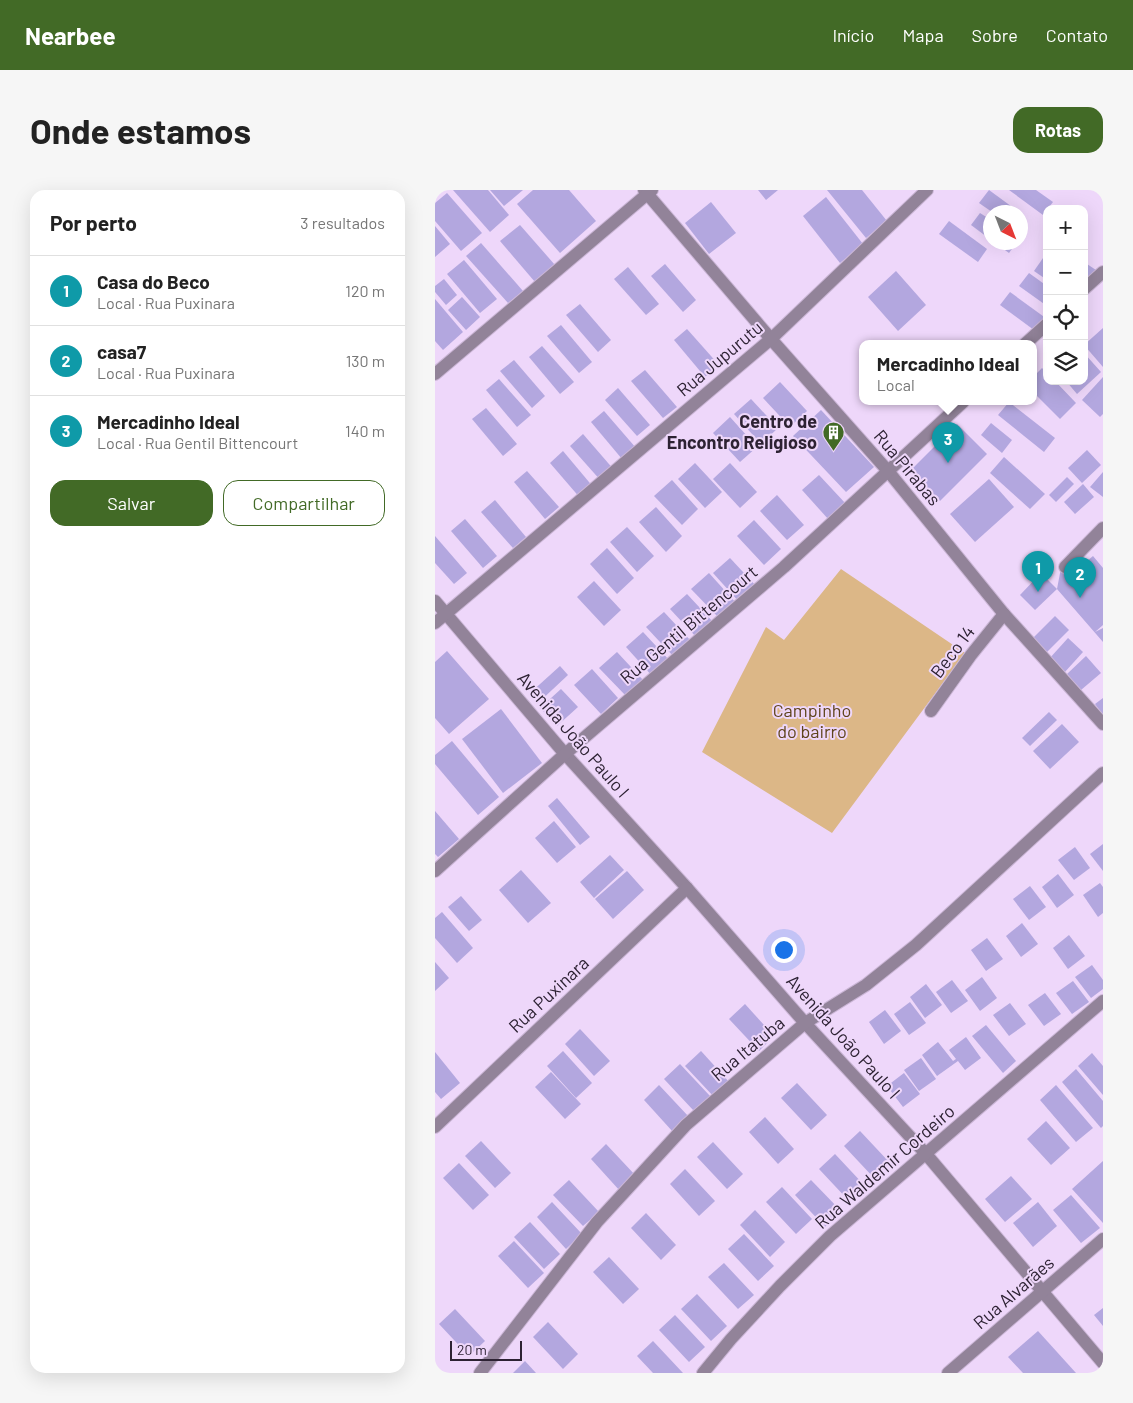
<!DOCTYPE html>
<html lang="pt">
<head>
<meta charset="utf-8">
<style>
  :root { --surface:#fff; --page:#f6f6f6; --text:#222; --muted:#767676; --line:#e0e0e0; --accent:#426a26 }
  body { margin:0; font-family:Barlow,sans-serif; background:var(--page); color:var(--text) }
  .controls { position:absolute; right:15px; top:15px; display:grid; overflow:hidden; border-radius:10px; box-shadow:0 5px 20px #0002 }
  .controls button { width:45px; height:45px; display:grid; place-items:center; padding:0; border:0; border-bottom:1px solid var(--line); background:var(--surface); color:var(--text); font:25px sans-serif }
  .compass { position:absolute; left:548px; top:15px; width:45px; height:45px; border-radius:50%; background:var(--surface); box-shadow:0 5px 20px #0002; rotate:138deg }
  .scale { position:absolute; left:15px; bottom:12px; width:72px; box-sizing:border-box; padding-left:5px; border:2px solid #2d2233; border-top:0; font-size:14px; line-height:18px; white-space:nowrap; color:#2d2233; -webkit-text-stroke:4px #eed7fa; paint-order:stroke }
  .you { position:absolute; left:348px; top:759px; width:18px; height:18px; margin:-12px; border:4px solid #fff; border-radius:50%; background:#1a73e8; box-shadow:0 0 0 8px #1a73e833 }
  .badge { display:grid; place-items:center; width:32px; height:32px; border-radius:50%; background:var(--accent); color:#fff; font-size:16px; font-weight:700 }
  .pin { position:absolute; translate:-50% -41px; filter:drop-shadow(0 1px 2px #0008) }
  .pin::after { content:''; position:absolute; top:26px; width:18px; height:15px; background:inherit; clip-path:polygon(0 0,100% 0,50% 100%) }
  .popup { position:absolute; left:424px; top:150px; width:178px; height:65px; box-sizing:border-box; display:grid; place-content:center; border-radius:10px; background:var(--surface); filter:drop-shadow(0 1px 4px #0005); font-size:16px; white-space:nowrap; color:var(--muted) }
  .popup b { font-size:19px; color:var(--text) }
  .popup::after { content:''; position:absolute; left:50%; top:100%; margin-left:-10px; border:10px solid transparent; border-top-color:var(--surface) }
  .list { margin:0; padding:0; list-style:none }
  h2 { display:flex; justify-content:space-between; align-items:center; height:65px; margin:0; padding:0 20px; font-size:21px }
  h2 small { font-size:16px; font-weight:400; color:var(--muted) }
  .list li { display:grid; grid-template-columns:32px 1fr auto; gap:15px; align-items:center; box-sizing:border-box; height:70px; padding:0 20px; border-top:1px solid var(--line) }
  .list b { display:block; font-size:19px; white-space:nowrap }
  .list p { margin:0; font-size:16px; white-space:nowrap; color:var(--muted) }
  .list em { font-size:16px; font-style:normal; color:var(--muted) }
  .actions { display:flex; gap:10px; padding:15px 20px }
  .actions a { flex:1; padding:11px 0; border:1px solid var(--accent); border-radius:15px; text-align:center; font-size:18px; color:var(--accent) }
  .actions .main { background:var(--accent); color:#fff }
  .icon { flex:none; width:28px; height:28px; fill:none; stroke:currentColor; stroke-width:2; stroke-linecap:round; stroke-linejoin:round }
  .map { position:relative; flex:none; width:668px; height:1183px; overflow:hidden; border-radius:15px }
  header { display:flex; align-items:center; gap:30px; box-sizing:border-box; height:70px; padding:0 25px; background:var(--accent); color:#fff }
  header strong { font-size:24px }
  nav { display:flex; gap:28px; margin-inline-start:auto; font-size:18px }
  .intro { display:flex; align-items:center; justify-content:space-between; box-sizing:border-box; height:120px; padding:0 30px }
  h1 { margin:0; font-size:35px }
  .button { padding:12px 22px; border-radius:15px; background:var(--accent); color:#fff; font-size:18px; font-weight:700 }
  main { display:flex; gap:30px; padding:0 30px }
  aside { flex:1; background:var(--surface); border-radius:15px; box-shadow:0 5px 20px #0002 }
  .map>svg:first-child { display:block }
  .green { fill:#dcb787 }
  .building { fill:#b3a7df }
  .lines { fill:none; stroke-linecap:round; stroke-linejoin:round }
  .minor-casing { stroke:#cbb6d6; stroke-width:14 }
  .minor { stroke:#928399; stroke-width:12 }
  .labels { text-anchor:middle; stroke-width:4; stroke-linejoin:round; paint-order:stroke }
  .street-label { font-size:18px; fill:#2d2233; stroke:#eed7fa }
  .poi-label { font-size:18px; font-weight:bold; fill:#2d2233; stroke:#eed7fa; text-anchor:end }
  .park-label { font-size:18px; fill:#5f441c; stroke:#eed7fa }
</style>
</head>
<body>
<header>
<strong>Nearbee</strong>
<nav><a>Início</a><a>Mapa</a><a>Sobre</a><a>Contato</a></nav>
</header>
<div class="intro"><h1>Onde estamos</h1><a class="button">Rotas</a></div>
<main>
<aside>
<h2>Por perto<small>3 resultados</small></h2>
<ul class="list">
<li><span class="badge" style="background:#0f9aa8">1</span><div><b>Casa do Beco</b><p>Local · Rua Puxinara</p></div><em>120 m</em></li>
<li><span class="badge" style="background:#0f9aa8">2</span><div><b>casa7</b><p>Local · Rua Puxinara</p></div><em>130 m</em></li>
<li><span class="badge" style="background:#0f9aa8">3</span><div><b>Mercadinho Ideal</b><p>Local · Rua Gentil Bittencourt</p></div><em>140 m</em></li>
</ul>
<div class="actions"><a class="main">Salvar</a><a>Compartilhar</a></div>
</aside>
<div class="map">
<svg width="668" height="1183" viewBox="0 0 668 1183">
  <rect width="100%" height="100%" fill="#eed7fa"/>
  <!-- green -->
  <path class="green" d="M406,379L530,463L397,643L267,562L331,437L349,450Z"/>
  <!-- building -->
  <g class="building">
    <path d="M18,0H53L74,25L55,42Z"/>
    <path d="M55,0H88L69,16Z"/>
    <path d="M98,0H134L161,31L125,63L82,14Z"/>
    <path d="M323,0H343L331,10Z"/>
    <path d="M392,0H427L452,31L431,48Z"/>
    <path d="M554,0L584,22H557L544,13Z"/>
    <path d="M574,0H601L618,12L608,25Z"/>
    <path d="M12,3L47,43L26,61L0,31V13Z"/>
    <path d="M391,7L428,54L405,73L368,26Z"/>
    <path d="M276,12L301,43L274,64L250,33Z"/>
    <path d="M545,23L556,30V50L536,35Z"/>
    <path d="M514,31L552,59L543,72L504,44Z"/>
    <path d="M85,35L120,75L100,92L65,51Z"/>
    <path d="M0,36L15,54L0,67Z"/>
    <path d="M559,52H582L574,63Z"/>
    <path d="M46,53L88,101L73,113L31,66Z"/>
    <path d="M608,68L612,70V90L599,81Z"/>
    <path d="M29,70L62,109L45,123L12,84Z"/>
    <path d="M649,72L661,80L649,91Z"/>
    <path d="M230,74L261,110L248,122L216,86Z"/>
    <path d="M193,77L224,114L211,125L179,89Z"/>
    <path d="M461,81L491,115L463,141L433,107Z"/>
    <path d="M594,83L612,96V116L584,96Z"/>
    <path d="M9,89L22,105L11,115L0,102V96Z"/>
    <path d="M575,102L612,129L603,143L565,115Z"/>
    <path d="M27,107L45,127L31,140L13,120Z"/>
    <path d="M0,109L28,142L8,160L0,151Z"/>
    <path d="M145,114L176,150L163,162L131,125Z"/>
    <path d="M126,135L157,172L144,183L112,146Z"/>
    <path d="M668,138V177L649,155Z"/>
    <path d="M252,139L284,175L270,187L239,150Z"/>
    <path d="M107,156L139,192L125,204L94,167Z"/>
    <path d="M649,163L666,182L642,204L631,191H649Z"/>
    <path d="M79,170L110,206L97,218L65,181Z"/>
    <path d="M607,178L612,183V191H620L641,213L625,229L598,202V187Z"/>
    <path d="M210,180L242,217L228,228L196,191Z"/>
    <path d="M668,187V224L665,227L647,210Z"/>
    <path d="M64,189L96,225L82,237L51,200Z"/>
    <path d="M345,192L372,221L355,237L328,208Z"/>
    <path d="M183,198L215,235L202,246L170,210Z"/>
    <path d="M316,209L343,238L326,254L299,224Z"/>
    <path d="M574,212L620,248L609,262L563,225Z"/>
    <path d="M51,218L82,254L68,266L37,229Z"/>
    <path d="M386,220L439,277L411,302L358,246Z"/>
    <path d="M169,221L201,258L187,269L156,232Z"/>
    <path d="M295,227L322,257L305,272L278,243Z"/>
    <path d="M556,233L577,250L567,263L546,245Z"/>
    <path d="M522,234L552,264L505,311L475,281Z"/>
    <path d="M148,244L180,281L167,292L135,256Z"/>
    <path d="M652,260L666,275L647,293L633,278Z"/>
    <path d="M128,261L159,298L146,309L115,273Z"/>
    <path d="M569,267L610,304L595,319L555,283Z"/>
    <path d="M260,273L287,302L270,318L243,289Z"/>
    <path d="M295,273L322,302L305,318L278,289Z"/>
    <path d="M92,281L124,317L110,329L79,292Z"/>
    <path d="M668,282V307L655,297Z"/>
    <path d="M384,285L411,314L394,330L367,300Z"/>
    <path d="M632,287L639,294L621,312L614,305Z"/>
    <path d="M554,289L579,317L540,352L515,324Z"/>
    <path d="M237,290L263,319L247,335L219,306Z"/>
    <path d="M648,294L659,307L640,324L629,312Z"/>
    <path d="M342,305L369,335L352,350L325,321Z"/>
    <path d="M60,310L91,347L78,358L46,322Z"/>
    <path d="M221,317L247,346L231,362L204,332Z"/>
    <path d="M30,329L62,366L48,378L16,341Z"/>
    <path d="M319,330L346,359L329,375L302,346Z"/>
    <path d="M192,337L219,366L202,382L175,352Z"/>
    <path d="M0,346L32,383L19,394L0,373Z"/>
    <path d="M172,358L199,388L182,404L155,374Z"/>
    <path d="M658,366L668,378V435L660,442L668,438V452L622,399L626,378L637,384Z"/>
    <path d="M295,368L322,397L305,413L278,383Z"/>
    <path d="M274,383L301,413L284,428L256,399Z"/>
    <path d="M606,383L622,399L600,420L585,405Z"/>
    <path d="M159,391L186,420L169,436L142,407Z"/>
    <path d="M252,404L279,433L262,448L235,419Z"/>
    <path d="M229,422L256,451L239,467L211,437Z"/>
    <path d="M620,426L634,440L612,462L598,448Z"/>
    <path d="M208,442L235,471L218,487L191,457Z"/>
    <path d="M633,448L648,462L629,483L614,469Z"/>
    <path d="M12,461L54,509L14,544L0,528V472Z"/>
    <path d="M182,462L209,491L192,507L164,478Z"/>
    <path d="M651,466L666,483L646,500L632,484Z"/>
    <path d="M125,476L133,485L102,514L94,504Z"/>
    <path d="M157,479L183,508L166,524L139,495Z"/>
    <path d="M126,499L143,517L122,536L105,518Z"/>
    <path d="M668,508V525L660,514Z"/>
    <path d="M66,519L107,573L68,603L27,549Z"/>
    <path d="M614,522L622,530L595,556L587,548Z"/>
    <path d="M627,534L644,552L615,579L598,561Z"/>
    <path d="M17,551L64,607L43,625L0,574V565Z"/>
    <path d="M122,608L155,647L145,655L113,616Z"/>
    <path d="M0,621L24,649L3,667L0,664Z"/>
    <path d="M119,631L141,657L122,673L100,648Z"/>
    <path d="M668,654V681L655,664Z"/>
    <path d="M640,657L655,678L639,690L623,670Z"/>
    <path d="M175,665L189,680L159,708L145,692Z"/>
    <path d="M86,680L116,713L93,733L64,700Z"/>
    <path d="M192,681L209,700L178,729L160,709Z"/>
    <path d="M623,684L639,705L622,718L607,697Z"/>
    <path d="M665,693L668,697V723L663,727L648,705Z"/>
    <path d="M595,696L611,717L594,730L578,709Z"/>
    <path d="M26,706L47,730L34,741L13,717Z"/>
    <path d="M7,722L38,758L22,773L0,748V728Z"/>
    <path d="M587,733L603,754L586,767L571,746Z"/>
    <path d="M634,745L650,766L633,779L618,758Z"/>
    <path d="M552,748L568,769L551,781L536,760Z"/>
    <path d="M0,772L14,788L0,801Z"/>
    <path d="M657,775L668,790V799L656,808L640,787Z"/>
    <path d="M547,787L562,808L545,821L530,800Z"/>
    <path d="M517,790L533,811L516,823L501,802Z"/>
    <path d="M638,791L654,812L637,824L621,803Z"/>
    <path d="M491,794L507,815L490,828L475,807Z"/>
    <path d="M610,803L626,824L609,836L593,815Z"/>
    <path d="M475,812L491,833L474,845L459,824Z"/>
    <path d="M575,813L591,834L574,846L558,825Z"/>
    <path d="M310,814L339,846L324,861L294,829Z"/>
    <path d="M450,820L466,841L449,854L434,832Z"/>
    <path d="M551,835L581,871L568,883L537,846Z"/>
    <path d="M145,839L175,871L159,886L130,854Z"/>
    <path d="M531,847L546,868L530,880L523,871L502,886L487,865L503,852L518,871L521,869L514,860Z"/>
    <path d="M128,861L157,893L141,908L112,876Z"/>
    <path d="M266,861L295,893L280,908L250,876Z"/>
    <path d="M0,862L25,893L6,909L0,902Z"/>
    <path d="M657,863L668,876V905L643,876Z"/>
    <path d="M486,868L501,889L484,901L469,880Z"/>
    <path d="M245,874L275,906L259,921L229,889Z"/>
    <path d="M641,879L668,911V936L666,938L627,892Z"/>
    <path d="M116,882L146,914L130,929L100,897Z"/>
    <path d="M469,883L485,904L468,917L452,896Z"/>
    <path d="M362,893L392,925L376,940L346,908Z"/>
    <path d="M224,895L254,927L238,942L209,910Z"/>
    <path d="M621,895L658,938L641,952L605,910Z"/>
    <path d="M330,927L359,959L343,974L314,942Z"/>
    <path d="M611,931L635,958L616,975L592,949Z"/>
    <path d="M425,941L455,973L439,988L409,956Z"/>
    <path d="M46,951L76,983L60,998L30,966Z"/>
    <path d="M278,952L308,984L292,999L262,967Z"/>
    <path d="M171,954L201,986L185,1001L156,969Z"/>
    <path d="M400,964L430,996L414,1011L384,979Z"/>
    <path d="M668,971V1033L637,999Z"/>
    <path d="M24,973L54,1005L38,1020L8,988Z"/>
    <path d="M250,979L280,1011L264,1026L235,994Z"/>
    <path d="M576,986L597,1009L570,1032L550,1009Z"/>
    <path d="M134,990L164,1022L148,1036L118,1005Z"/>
    <path d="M376,990L406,1021L390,1037L360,1005Z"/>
    <path d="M347,997L377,1029L361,1044L331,1012Z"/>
    <path d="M636,1005L665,1038L646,1053L618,1020Z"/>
    <path d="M117,1012L147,1044L131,1059L102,1027Z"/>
    <path d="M603,1012L622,1036L598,1057L578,1033Z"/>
    <path d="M320,1020L350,1052L335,1067L305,1035Z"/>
    <path d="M211,1023L241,1055L226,1070L196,1038Z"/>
    <path d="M95,1032L125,1064L109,1079L79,1047Z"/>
    <path d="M309,1044L339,1076L323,1091L293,1059Z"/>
    <path d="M79,1051L109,1083L93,1098L63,1066Z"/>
    <path d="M174,1067L204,1099L188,1114L158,1082Z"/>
    <path d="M289,1073L319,1105L303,1119L273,1087Z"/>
    <path d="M262,1104L292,1136L276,1151L246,1119Z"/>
    <path d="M668,1118V1136L659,1125Z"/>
    <path d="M20,1119L50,1151L34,1166L4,1134Z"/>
    <path d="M240,1125L270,1157L254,1172L224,1140Z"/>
    <path d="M113,1132L143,1164L128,1179L98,1147Z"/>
    <path d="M603,1141L641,1183H588L573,1167Z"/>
    <path d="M218,1151L248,1183H218L202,1166Z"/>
    <path d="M90,1171L101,1183H78Z"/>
  </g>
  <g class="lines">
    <defs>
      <g id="minor">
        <path d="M209,0L336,149L453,281L569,424L668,534"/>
        <path d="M649,99L668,82"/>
        <path d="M590,154L612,134"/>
        <path d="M0,184L217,0"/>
        <path d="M630,377L668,338"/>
        <path d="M0,411L130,564L252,698L370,833L491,964L668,1173"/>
        <path d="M0,433L336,149L492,0"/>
        <path d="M496,521L536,465L569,424"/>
        <path d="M0,681L130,564L349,377L528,212"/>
        <path d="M0,937L252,698"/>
        <path d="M45,1183L162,1032L251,935L370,833L431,795L481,755L668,583"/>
        <path d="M268,1183L296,1149L345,1096L395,1046L668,811"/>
        <path d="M513,1183L668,1049"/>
      </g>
    </defs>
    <!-- minor casing -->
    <use href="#minor" class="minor-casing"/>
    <!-- minor -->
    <use href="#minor" class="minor"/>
  </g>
  <!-- icons -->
  <defs>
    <symbol id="building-pin" viewBox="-11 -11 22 30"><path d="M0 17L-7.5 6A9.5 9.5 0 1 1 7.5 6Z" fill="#426a26" stroke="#eed7fa"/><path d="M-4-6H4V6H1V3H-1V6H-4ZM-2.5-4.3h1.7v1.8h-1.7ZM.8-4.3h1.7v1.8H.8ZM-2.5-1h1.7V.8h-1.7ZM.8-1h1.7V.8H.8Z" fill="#fff"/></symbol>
  </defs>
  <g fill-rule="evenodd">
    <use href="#building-pin" x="386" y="230" width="25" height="34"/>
  </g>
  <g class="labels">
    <!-- street labels -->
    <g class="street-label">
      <text transform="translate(285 169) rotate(-40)" y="6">Rua Jupurutu</text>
      <text transform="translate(472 278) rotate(50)" y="6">Rua Pirabas</text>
      <text transform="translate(254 435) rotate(-40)" y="6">Rua Gentil Bittencourt</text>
      <text transform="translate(518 462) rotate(-53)" y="6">Beco 14</text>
      <text transform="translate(138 545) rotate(49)" y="6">Avenida João Paulo I</text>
      <text transform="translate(114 805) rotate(-43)" y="6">Rua Puxinara</text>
      <text transform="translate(408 847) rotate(48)" y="6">Avenida João Paulo I</text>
      <text transform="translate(313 859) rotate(-40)" y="6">Rua Itatuba</text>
      <text transform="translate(450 977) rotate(-41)" y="6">Rua Waldemir Cordeiro</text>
      <text transform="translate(579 1103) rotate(-41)" y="6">Rua Alvarães</text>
    </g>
    <!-- poi labels -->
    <g class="poi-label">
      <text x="382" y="238">Centro de<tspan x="382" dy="21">Encontro Religioso</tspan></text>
    </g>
    <!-- park labels -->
    <g class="park-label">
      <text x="377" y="527">Campinho<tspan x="377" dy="21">do bairro</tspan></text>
    </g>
  </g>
</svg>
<div class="controls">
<button>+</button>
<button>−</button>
<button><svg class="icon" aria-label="locate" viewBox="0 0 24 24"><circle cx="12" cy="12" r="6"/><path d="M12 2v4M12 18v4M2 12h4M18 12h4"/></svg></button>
<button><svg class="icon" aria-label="layers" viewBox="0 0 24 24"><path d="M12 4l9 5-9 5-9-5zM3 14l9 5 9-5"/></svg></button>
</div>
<svg class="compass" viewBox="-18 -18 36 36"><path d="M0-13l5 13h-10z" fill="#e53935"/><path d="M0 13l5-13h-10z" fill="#767676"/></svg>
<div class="scale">20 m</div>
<div class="you"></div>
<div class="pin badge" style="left:603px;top:402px;background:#0f9aa8">1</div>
<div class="pin badge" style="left:645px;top:408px;background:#0f9aa8">2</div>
<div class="pin badge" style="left:513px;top:273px;background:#0f9aa8">3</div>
<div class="popup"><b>Mercadinho Ideal</b>Local</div>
</div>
</main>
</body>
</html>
